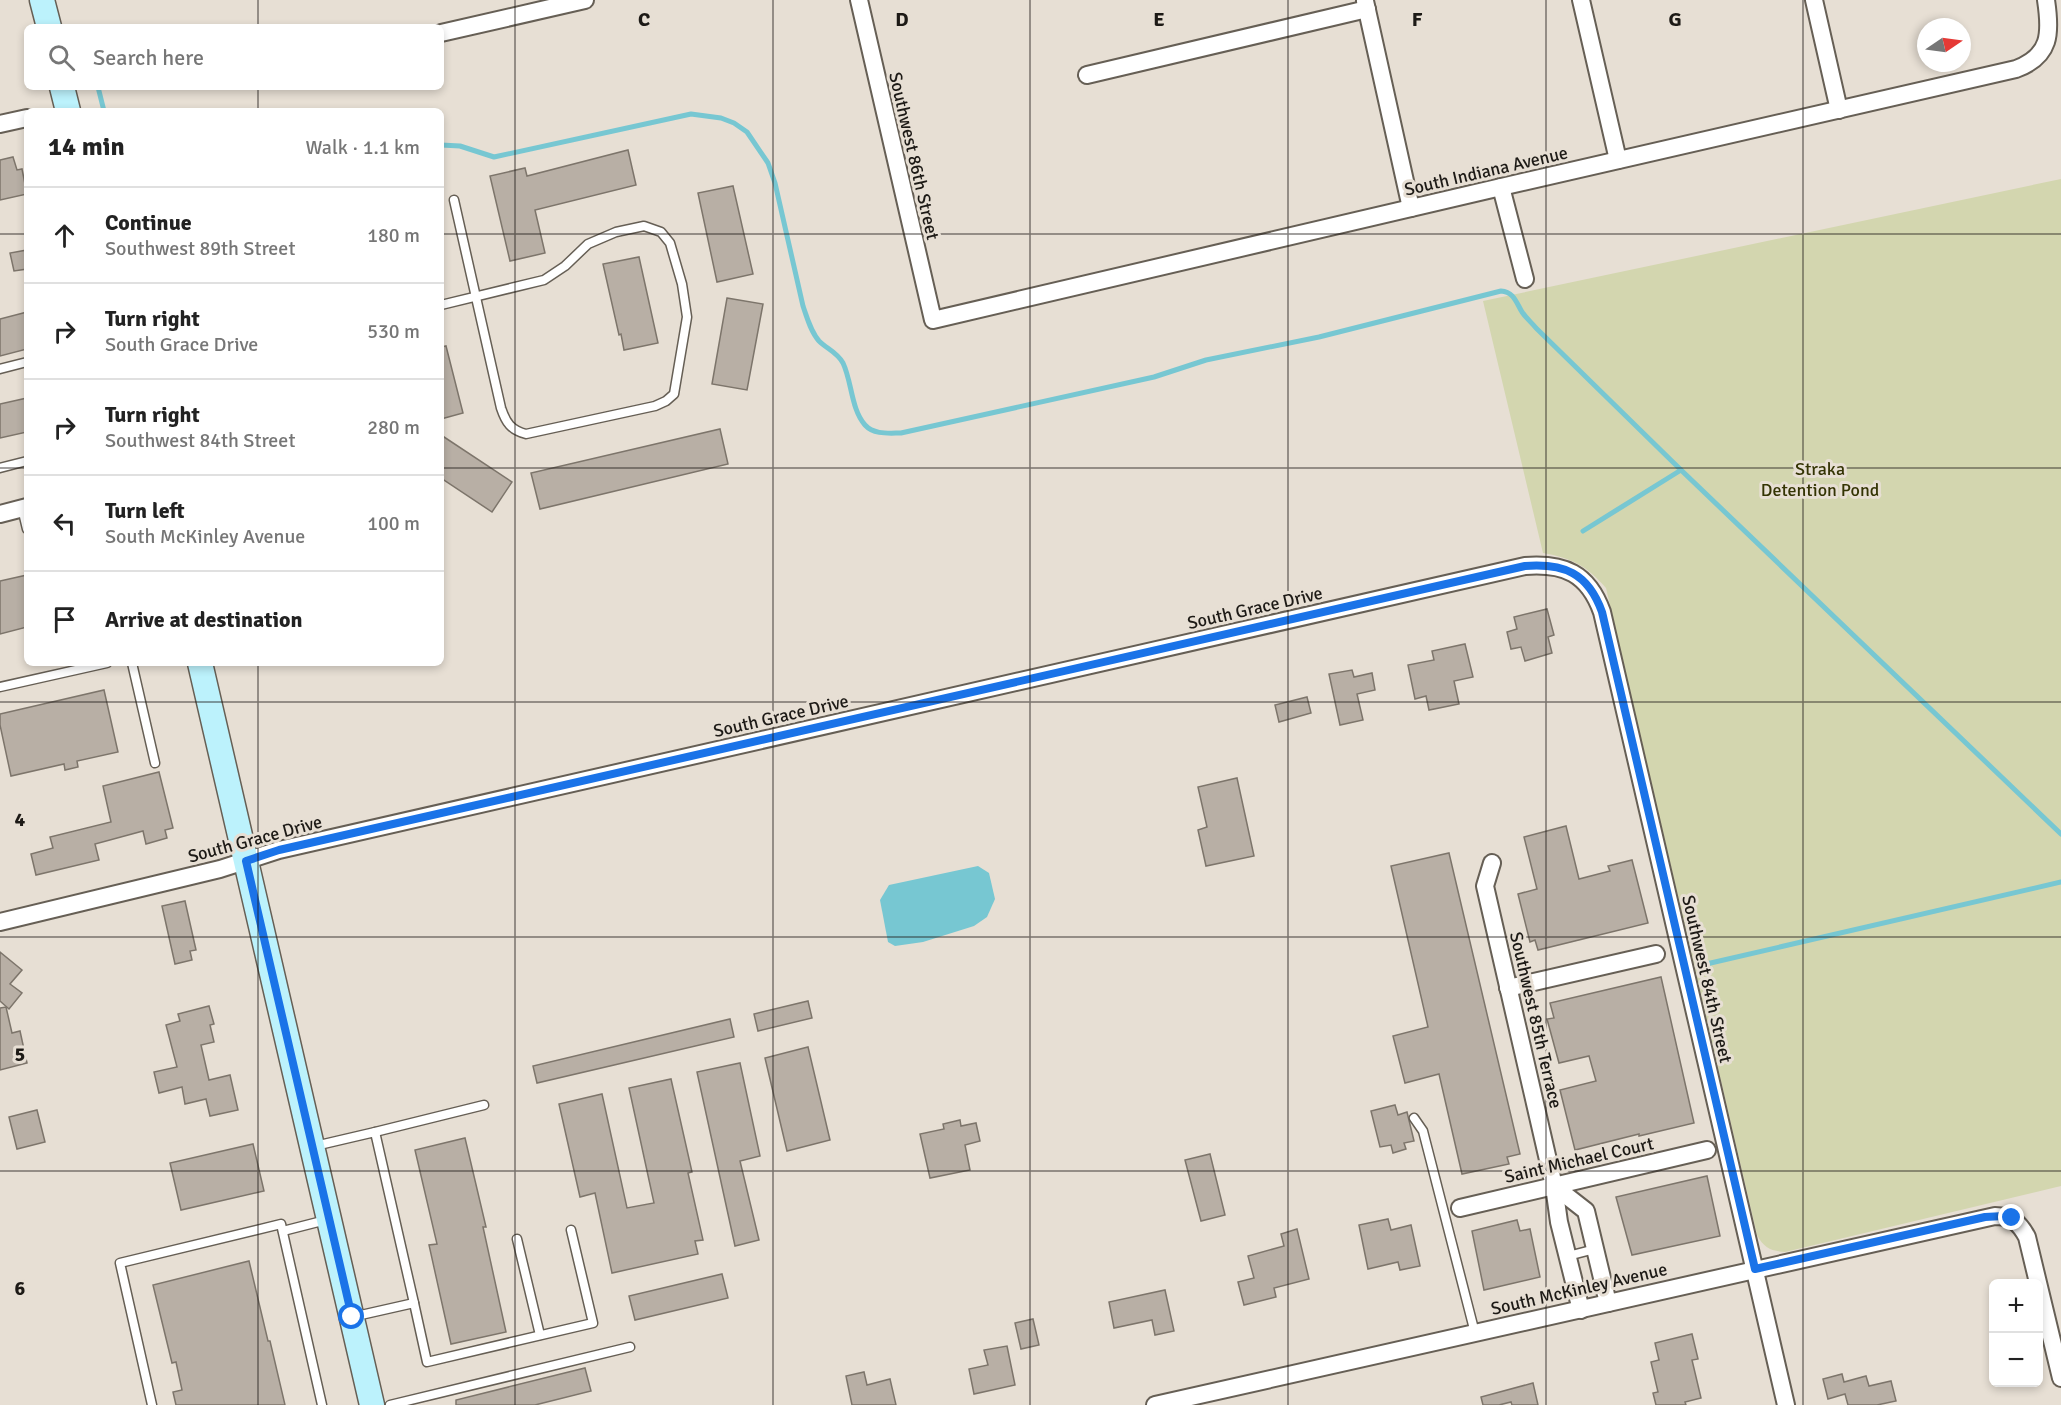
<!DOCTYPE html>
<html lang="en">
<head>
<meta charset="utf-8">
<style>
  :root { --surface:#fff; --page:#f6f6f6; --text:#222; --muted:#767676; --line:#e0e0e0 }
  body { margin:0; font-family:Signika,sans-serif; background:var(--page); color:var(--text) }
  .controls { position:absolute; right:18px; bottom:18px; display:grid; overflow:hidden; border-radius:9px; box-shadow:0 3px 9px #0003 }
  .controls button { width:54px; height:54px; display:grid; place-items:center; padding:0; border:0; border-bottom:2px solid var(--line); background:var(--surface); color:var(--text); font:30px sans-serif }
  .compass { position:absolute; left:1917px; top:18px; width:54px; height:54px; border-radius:50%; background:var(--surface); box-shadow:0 3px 9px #0003; rotate:77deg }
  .stop { position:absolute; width:18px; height:18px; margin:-14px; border:4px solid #1a73e8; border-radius:50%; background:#fff }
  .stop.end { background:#1a73e8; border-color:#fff; box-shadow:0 2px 6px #0008 }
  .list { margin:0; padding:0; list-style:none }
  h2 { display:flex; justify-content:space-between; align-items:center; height:78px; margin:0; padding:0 24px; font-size:26px }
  h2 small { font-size:20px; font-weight:400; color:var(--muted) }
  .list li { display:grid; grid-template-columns:39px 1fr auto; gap:18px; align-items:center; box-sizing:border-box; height:96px; padding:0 24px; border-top:2px solid var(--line) }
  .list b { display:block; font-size:22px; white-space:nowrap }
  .list p { margin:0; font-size:20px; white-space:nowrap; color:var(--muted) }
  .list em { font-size:20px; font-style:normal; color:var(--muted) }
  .icon { flex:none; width:33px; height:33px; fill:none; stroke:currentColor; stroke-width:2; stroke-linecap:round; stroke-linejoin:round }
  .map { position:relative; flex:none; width:2061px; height:1405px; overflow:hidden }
  .search { position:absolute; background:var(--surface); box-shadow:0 3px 9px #0003; left:24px; top:24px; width:420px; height:66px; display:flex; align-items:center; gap:15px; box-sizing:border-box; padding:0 21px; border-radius:9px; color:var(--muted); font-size:22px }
  .panel { position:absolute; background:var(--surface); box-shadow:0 3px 9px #0003; left:24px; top:108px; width:420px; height:558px; border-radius:9px }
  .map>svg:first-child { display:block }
  .green { fill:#d3d6af }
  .water { fill:#77c7d2 }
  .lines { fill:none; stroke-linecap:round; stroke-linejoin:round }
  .stream { stroke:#77c7d2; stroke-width:5 }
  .building { fill:#b8afa5; stroke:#7d756b; stroke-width:1.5 }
  .lane-casing { stroke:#665f55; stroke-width:11 }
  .street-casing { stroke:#665f55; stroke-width:20 }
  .secondary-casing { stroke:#665f55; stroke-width:27 }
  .lane { stroke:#fff; stroke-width:8 }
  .street { stroke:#fff; stroke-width:16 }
  .secondary { stroke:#bcf2fc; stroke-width:24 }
  .route { stroke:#1a73e8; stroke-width:8 }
  .grid { fill:none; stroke:#1d1a16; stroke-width:1.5; stroke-opacity:0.55 }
  .labels { text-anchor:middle; stroke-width:6; stroke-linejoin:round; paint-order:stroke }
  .street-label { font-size:18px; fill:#1d1a16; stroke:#e7dfd4 }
  .park-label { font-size:18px; fill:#343404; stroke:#e7dfd4 }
  .grid-label { font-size:20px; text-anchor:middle; font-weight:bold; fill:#1d1a16; stroke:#e7dfd4; stroke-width:6; stroke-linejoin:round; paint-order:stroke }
</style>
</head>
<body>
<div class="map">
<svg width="2061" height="1405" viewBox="0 0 2061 1405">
  <rect width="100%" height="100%" fill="#e7dfd4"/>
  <!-- green -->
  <path class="green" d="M2061,179V1186L1785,1252C1771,1251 1764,1248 1757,1235L1606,588C1587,566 1572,558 1543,553L1483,301Z"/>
  <!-- water -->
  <path class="water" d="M978,866L989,873L995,899L987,917L974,926L923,942L895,946L888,942L880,900L889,885Z"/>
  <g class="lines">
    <!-- stream -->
    <g class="stream">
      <path d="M98,87L104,111"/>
      <path d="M441,145L460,146L494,157L691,114L721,118L734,123L747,132L768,163L775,183L803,306C807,318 811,332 819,341C827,349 837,352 843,363C852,382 851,409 865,425C874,435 889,433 901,433L1154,377L1206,360L1319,337L1501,291C1514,292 1516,302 1522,312C1526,318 1532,323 1536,328L1681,470L2061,834"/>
      <path d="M1583,531L1681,470"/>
      <path d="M1702,965L2061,882"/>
    </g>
  </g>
  <!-- building -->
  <g class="building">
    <path d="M628,150L636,185L535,210L545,253L510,261L490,176L525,168L527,176Z"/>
    <path d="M13,157L17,170L22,169L27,194L0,200V160Z"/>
    <path d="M733,186L753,274L717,282L698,193Z"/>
    <path d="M27,250V269L14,271L10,253Z"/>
    <path d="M639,257L658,343L624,350L621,334L619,335L603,264Z"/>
    <path d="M727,298L763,304L747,390L712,384Z"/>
    <path d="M27,312V349L0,356V319Z"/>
    <path d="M446,346L463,413L441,419V347Z"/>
    <path d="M27,398V432L0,438V404Z"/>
    <path d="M720,429L728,464L540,509L531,473Z"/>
    <path d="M441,435L512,482L492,512L441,478Z"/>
    <path d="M27,575V627L0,634V581Z"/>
    <path d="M1547,609L1554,635L1548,637L1552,653L1525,661L1521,647L1511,649L1507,632L1517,629L1514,617Z"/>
    <path d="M1465,644L1473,677L1454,681L1459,704L1429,710L1426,696L1415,699L1408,665L1434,660L1432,651Z"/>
    <path d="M1352,670L1354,677L1372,673L1375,690L1357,694L1363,720L1340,725L1329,674Z"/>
    <path d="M104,690L118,752L77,761L78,767L65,770L64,764L11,776L0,725V714Z"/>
    <path d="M1307,697L1311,713L1279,722L1275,705Z"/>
    <path d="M159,772L173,828L165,830L167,838L146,844L143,831L95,844L99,860L36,875L31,854L53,848L50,837L111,822L103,786Z"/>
    <path d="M1237,778L1254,856L1206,866L1198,830L1207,827L1198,787Z"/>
    <path d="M1566,826L1579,879L1610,871L1608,866L1632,860L1648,923L1538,950L1535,940L1530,942L1518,894L1537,889L1524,837Z"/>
    <path d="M1449,853L1520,1154L1507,1157L1509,1164L1462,1174L1439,1074L1405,1083L1393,1036L1428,1027L1391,866Z"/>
    <path d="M185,901L196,950L190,951L192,960L175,964L162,906Z"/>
    <path d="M0,952L22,970L10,984L22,993L9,1009L0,1001Z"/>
    <path d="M1661,977L1694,1123L1639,1136V1134L1575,1150L1560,1090L1596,1081L1589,1056L1559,1063L1547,1019L1554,1018L1550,1003Z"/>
    <path d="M808,1001L812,1018L758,1031L754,1014Z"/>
    <path d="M209,1006L214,1024L210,1025L214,1042L201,1045L209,1080L230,1075L238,1110L210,1116L206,1099L185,1104L182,1087L159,1093L154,1072L177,1067L166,1025L180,1021L178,1014Z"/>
    <path d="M6,1007L12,1033L20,1031L27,1063L0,1070V1008Z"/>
    <path d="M730,1019L734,1037L537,1083L533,1066Z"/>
    <path d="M808,1047L830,1140L787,1151L765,1058Z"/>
    <path d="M740,1063L760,1156L740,1161L759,1240L735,1246L697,1072Z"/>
    <path d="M671,1079L692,1172L688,1173L703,1240L695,1241L698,1254L612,1273L595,1193L580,1197L559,1104L602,1094L627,1208L654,1203L629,1088Z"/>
    <path d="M1395,1105L1398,1115L1407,1112L1414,1141L1404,1143L1406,1149L1393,1153L1391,1145L1380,1147L1371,1111Z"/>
    <path d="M37,1110L45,1142L17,1149L9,1117Z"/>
    <path d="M960,1120L961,1126L976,1123L980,1141L965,1145L970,1170L930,1178L920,1134L944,1129L943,1124Z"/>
    <path d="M465,1138L486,1227H483L506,1332L451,1344L429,1245L437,1244L415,1150Z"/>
    <path d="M253,1144L264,1191L181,1210L170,1163Z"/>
    <path d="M1210,1154L1225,1215L1201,1221L1185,1160Z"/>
    <path d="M1707,1176L1720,1236L1632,1255L1616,1197Z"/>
    <path d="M1388,1219L1391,1230L1411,1225L1420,1266L1400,1270L1398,1262L1368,1269L1359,1225Z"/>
    <path d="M1517,1220L1520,1231L1530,1229L1540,1277L1484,1290L1472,1231Z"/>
    <path d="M1297,1229L1309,1279L1274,1288L1276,1297L1244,1305L1238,1282L1254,1278L1248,1256L1284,1246L1281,1234Z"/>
    <path d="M249,1261L268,1341H270L285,1405H176L173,1392L182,1390L176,1362L172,1363L153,1285Z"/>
    <path d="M722,1274L728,1298L635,1320L629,1296Z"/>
    <path d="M1165,1290L1174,1331L1155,1335L1152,1320L1114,1328L1109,1302Z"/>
    <path d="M1033,1319L1039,1345L1021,1349L1015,1323Z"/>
    <path d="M1692,1334L1698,1359L1692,1360L1701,1398L1685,1402L1686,1405H1656L1653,1393L1658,1392L1651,1362L1659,1360L1655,1343Z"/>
    <path d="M1007,1346L1015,1385L974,1394L969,1369L988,1365L984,1350Z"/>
    <path d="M585,1368L591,1391L535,1405H456V1400Z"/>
    <path d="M864,1372L867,1385L890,1379L896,1405H852L846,1376Z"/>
    <path d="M1842,1374L1844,1382L1866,1376L1869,1386L1891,1381L1896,1401L1877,1405H1848L1845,1394L1828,1399L1823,1379Z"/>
    <path d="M1533,1383L1538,1405H1512L1511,1402L1499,1405H1483L1481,1397Z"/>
  </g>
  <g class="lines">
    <defs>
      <g id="lane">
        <path d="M441,305L544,280L565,266L588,244L616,232L644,226L661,232L670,243L682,284L687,317L674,394L666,401L655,406L526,434C511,430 506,423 501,408L454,200"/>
        <path d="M0,369L27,362"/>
        <path d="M0,468L27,461"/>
        <path d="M22,508L27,529"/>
        <path d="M132,663L155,763"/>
        <path d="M0,687L107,663"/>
        <path d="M1414,1118L1423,1131L1475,1333"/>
        <path d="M375,1132L484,1105"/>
        <path d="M315,1146L375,1132L414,1303"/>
        <path d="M283,1231L326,1220"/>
        <path d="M517,1239L540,1335"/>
        <path d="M1568,1256L1595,1249"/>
        <path d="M352,1317L414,1303L427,1362L593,1323L571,1230"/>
        <path d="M152,1405L120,1263L281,1224L322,1405"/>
        <path d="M390,1405L630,1347"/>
      </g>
      <g id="street">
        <path d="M859,0L933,320L1501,187L2016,69C2051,56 2051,33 2046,0"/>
        <path d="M1581,0L1618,160"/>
        <path d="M1814,0L1839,110"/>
        <path d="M1365,1L1411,208"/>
        <path d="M441,33L585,0"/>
        <path d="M1087,75L1367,9"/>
        <path d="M0,124L27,118"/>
        <path d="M1501,187L1525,279"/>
        <path d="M0,514L27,507"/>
        <path d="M1492,863L1485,886L1554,1186L1559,1222L1581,1310"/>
        <path d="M0,922L220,869L279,850L1525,566C1564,563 1588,573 1602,612L1786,1405"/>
        <path d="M1508,988L1656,954"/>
        <path d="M1554,1186L1586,1211L1608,1303"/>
        <path d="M1460,1208L1707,1150"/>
        <path d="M1155,1405L1995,1216C2011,1216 2019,1222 2027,1237L2061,1378"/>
      </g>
      <g id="secondary">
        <path d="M42,0L49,27"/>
        <path d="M62,87L68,111"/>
        <path d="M200,663L372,1405"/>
      </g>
    </defs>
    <!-- lane casing -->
    <use href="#lane" class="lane-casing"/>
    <!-- street casing -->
    <use href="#street" class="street-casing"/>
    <!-- secondary casing -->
    <use href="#secondary" class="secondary-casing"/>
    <!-- lane -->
    <use href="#lane" class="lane"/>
    <!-- street -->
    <use href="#street" class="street"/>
    <!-- secondary -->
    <use href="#secondary" class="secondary"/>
  </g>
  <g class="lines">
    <!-- route -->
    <path class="route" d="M352,1317L246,861L279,850L1525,566C1564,563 1588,573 1602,612L1755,1269L1985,1217L2004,1216L2012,1218"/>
  </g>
  <!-- grid -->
  <path class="grid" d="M258,0V27M515,0V1405M773,0V1405M1030,0V1405M1288,0V1405M1546,0V1405M1803,0V1405M258,87V111M0,234H27M441,234H2061M0,468H27M441,468H2061M258,663V1405M0,702H2061M0,937H2061M0,1171H2061"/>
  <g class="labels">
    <!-- street labels -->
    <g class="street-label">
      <text transform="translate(914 156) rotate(77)" y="6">Southwest 86th Street</text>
      <text transform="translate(1486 171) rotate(-13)" y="6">South Indiana Avenue</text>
      <text transform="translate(1255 608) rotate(-13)" y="6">South Grace Drive</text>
      <text transform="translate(781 716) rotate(-13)" y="6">South Grace Drive</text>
      <text transform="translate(255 839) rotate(-15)" y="6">South Grace Drive</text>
      <text transform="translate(1707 979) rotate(77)" y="6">Southwest 84th Street</text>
      <text transform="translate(1536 1020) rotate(77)" y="6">Southwest 85th Terrace</text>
      <text transform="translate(1579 1160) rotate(-13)" y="6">Saint Michael Court</text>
      <text transform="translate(1579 1289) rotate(-13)" y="6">South McKinley Avenue</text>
    </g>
    <!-- park labels -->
    <g class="park-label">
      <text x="1820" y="475">Straka<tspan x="1820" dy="21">Detention Pond</tspan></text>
    </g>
  </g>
  <g class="grid-label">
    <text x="644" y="26">C</text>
    <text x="902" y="26">D</text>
    <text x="1159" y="26">E</text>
    <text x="1417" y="26">F</text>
    <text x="1675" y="26">G</text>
    <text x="20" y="826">4</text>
    <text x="20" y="1061">5</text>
    <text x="20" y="1295">6</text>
  </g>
</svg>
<div class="controls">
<button>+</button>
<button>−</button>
</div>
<svg class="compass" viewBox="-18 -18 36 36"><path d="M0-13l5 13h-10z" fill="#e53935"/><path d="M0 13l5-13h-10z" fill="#767676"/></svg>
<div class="stop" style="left:352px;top:1317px"></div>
<div class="stop end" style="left:2012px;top:1218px"></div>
<div class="search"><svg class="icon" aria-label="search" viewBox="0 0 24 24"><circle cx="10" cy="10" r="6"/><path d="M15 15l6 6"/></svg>Search here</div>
<section class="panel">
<h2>14 min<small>Walk · 1.1 km</small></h2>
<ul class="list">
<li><svg class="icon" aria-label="ahead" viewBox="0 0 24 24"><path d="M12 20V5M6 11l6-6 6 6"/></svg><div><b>Continue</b><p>Southwest 89th Street</p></div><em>180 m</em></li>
<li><svg class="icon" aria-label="right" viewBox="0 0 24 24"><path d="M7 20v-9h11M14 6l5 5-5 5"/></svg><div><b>Turn right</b><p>South Grace Drive</p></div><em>530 m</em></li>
<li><svg class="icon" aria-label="right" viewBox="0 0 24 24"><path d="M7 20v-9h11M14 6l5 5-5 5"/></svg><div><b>Turn right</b><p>Southwest 84th Street</p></div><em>280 m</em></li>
<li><svg class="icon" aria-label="left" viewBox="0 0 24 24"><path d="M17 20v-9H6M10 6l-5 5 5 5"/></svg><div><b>Turn left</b><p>South McKinley Avenue</p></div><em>100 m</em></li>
<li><svg class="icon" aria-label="arrive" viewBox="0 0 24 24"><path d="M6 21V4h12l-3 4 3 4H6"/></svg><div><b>Arrive at destination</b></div></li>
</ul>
</section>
</div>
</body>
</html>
